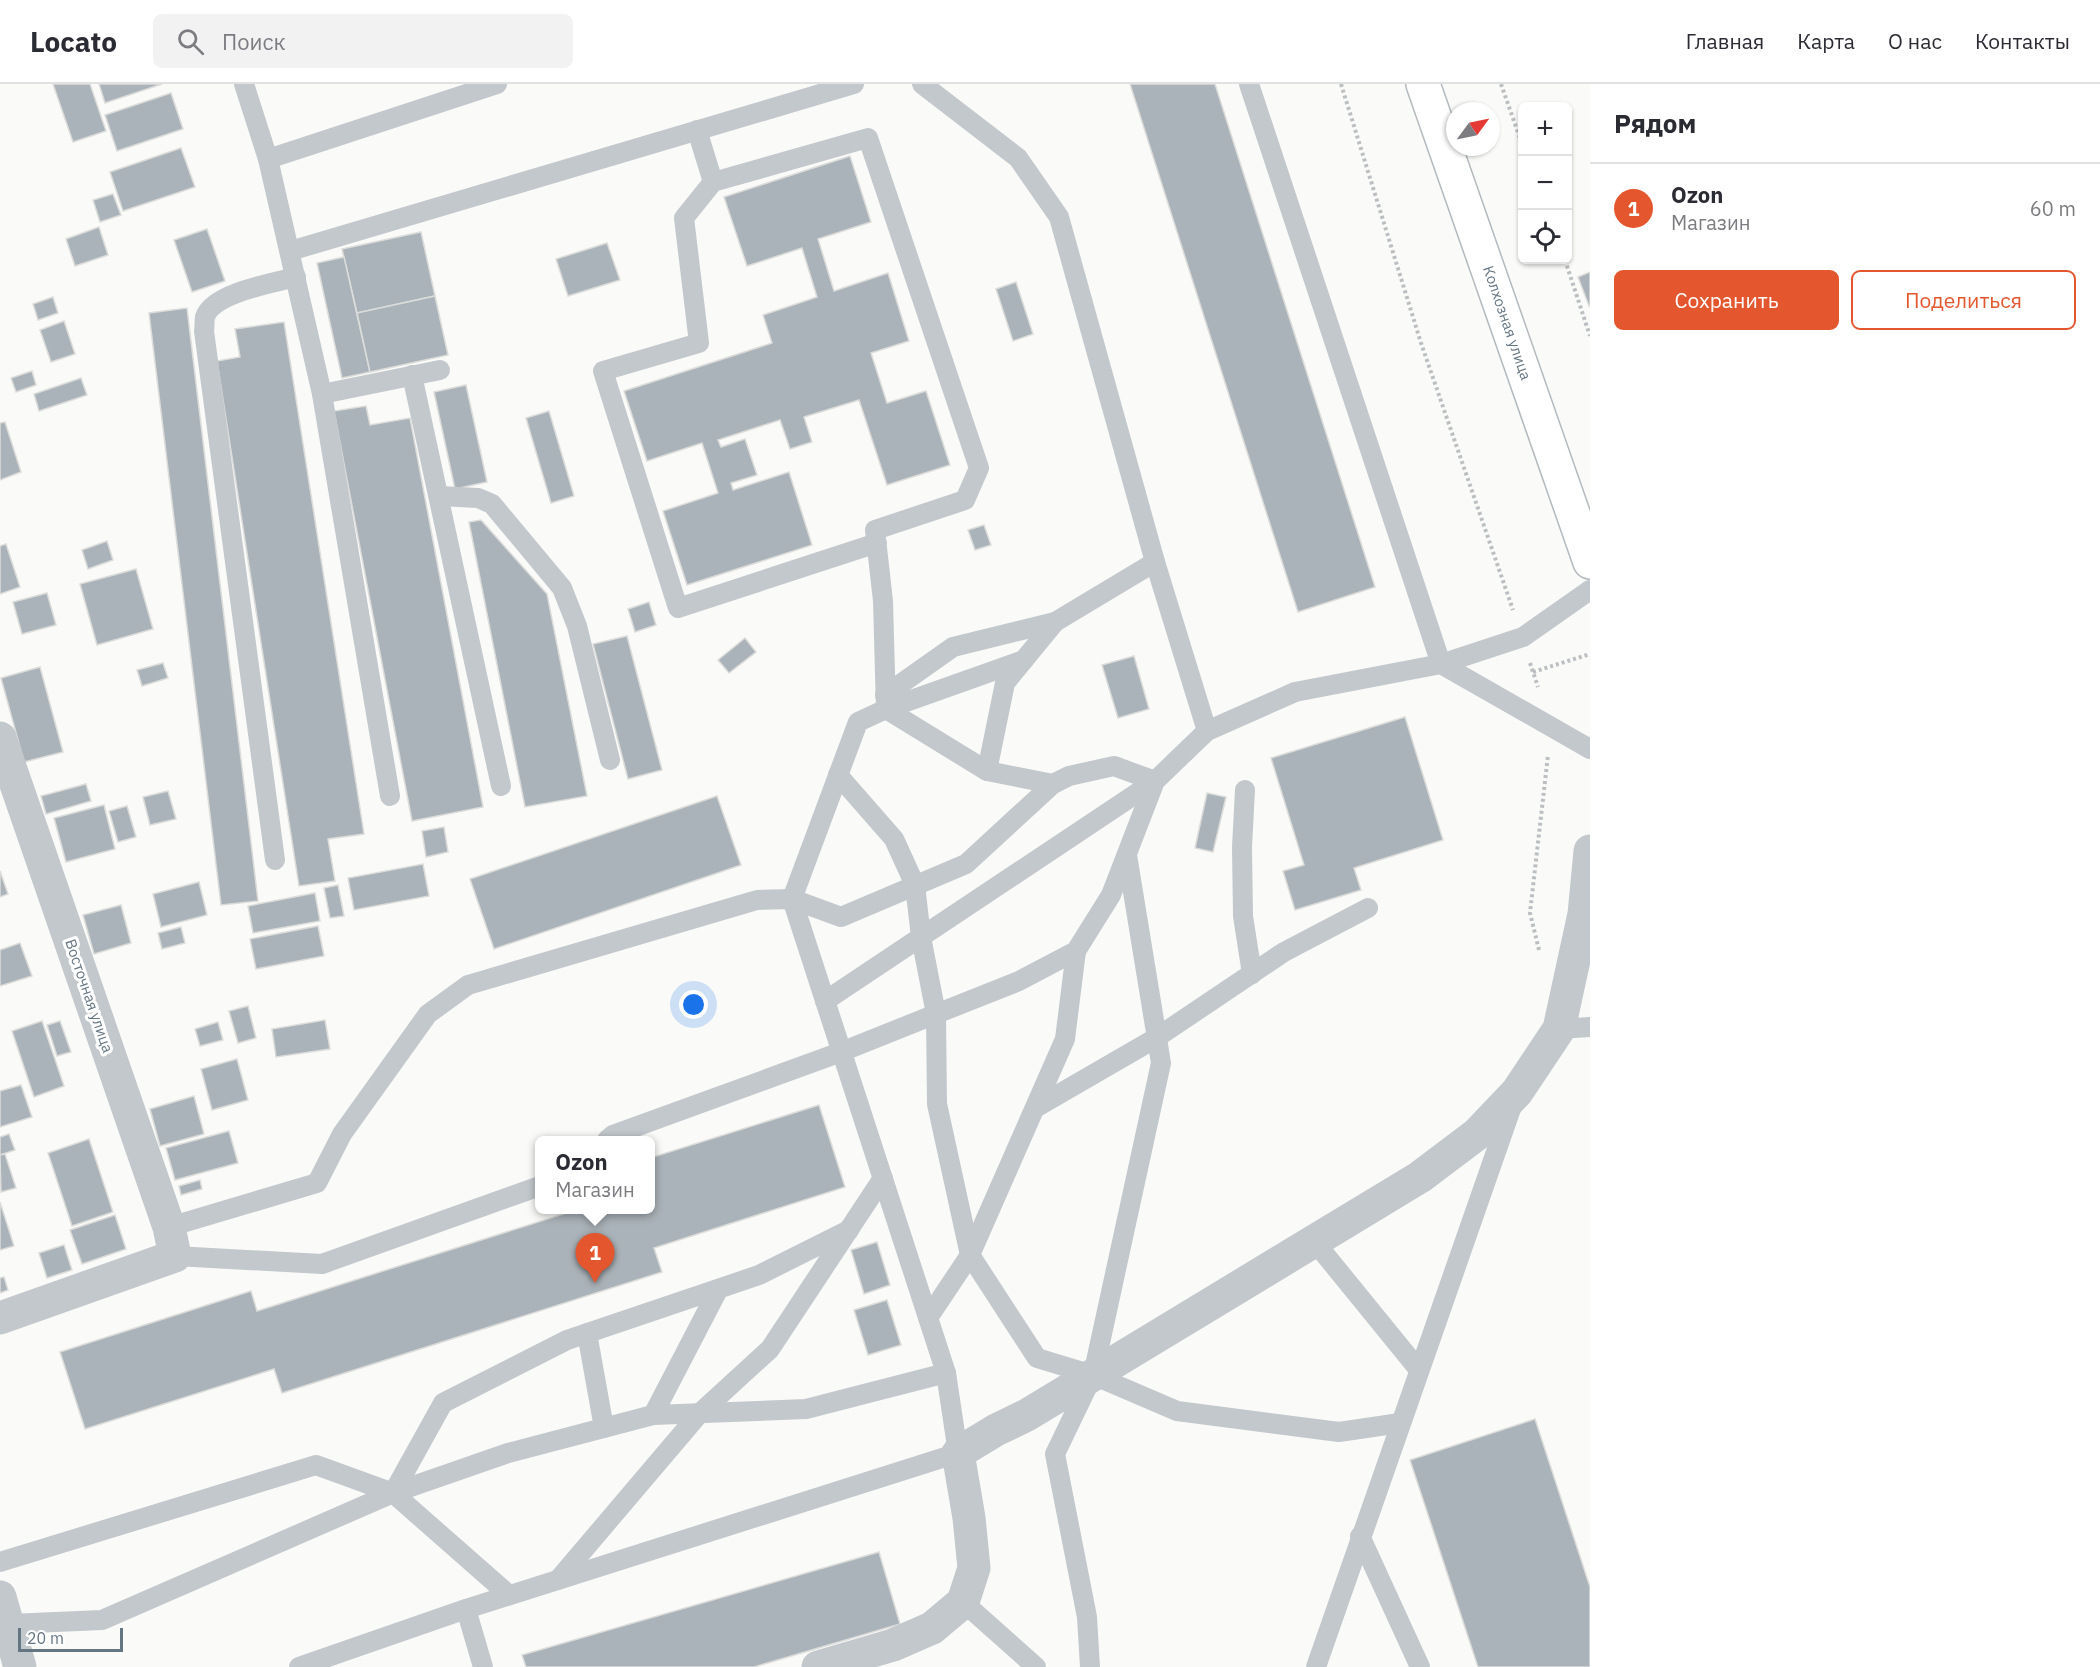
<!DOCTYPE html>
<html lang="ru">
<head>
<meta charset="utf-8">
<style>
  :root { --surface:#fff; --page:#f2f2f3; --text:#2b2b33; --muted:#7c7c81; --line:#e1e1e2; --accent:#e4572e }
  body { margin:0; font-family:"IBM Plex Sans",sans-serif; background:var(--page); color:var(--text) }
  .controls { position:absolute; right:18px; top:18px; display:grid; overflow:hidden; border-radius:9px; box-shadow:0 2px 4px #0004 }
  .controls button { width:54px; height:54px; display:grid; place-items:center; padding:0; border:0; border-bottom:2px solid var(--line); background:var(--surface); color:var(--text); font:30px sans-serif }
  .compass { position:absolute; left:1446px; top:18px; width:54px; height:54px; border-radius:50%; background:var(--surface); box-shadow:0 2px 4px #0004; rotate:57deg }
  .scale { position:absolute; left:18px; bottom:15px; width:105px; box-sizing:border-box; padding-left:6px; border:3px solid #657683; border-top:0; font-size:16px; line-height:21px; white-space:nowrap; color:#657683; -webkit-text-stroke:4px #fff; paint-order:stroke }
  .you { position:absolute; left:694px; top:921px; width:21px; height:21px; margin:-15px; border:4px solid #fff; border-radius:50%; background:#1a73e8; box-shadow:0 0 0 9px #1a73e833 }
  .badge { display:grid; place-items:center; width:39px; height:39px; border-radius:50%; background:var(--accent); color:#fff; font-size:20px; font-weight:700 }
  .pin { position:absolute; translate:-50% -50px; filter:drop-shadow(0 2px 3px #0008) }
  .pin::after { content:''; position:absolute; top:32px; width:21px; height:18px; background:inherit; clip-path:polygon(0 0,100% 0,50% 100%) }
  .popup { position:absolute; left:535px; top:1052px; width:120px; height:78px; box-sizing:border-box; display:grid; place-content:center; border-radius:9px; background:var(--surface); filter:drop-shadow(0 2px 4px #0005); font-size:20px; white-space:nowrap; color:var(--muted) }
  .popup b { font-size:22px; color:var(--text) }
  .popup::after { content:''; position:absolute; left:50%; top:100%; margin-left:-12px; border:12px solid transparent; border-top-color:var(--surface) }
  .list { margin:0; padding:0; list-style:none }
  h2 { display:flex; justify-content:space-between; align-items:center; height:78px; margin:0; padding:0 24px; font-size:26px }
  h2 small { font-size:20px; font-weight:400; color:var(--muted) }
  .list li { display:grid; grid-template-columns:39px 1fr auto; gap:18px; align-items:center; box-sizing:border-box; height:90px; padding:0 24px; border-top:2px solid var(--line) }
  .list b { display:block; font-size:22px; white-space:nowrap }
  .list p { margin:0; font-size:20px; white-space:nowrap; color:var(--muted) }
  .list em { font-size:20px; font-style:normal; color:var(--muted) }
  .actions { display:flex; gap:12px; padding:18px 24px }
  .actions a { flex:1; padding:14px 0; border:2px solid var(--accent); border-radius:9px; text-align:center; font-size:21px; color:var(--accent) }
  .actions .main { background:var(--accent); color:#fff }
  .icon { flex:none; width:33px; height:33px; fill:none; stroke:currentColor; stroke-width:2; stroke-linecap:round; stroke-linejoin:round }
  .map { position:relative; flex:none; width:1590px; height:1583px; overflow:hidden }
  header { display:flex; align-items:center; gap:36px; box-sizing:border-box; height:84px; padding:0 30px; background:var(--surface); border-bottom:2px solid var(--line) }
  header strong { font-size:28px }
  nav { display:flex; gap:33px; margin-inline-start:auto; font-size:21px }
  .search { width:420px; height:54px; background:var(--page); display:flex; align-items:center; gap:15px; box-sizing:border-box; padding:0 21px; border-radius:9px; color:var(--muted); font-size:22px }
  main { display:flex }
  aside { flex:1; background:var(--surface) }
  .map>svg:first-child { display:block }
  .building { fill:#aab3b9; stroke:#dcdcda; stroke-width:1.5 }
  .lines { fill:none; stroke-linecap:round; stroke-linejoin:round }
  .secondary-casing { stroke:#b3babf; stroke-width:36 }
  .path { stroke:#bbbfc2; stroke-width:4; stroke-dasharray:3 3; stroke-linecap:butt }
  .service { stroke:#c3c8cc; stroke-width:20 }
  .minor { stroke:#c3c8cc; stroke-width:33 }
  .secondary { stroke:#fff; stroke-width:33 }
  .labels { text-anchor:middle; stroke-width:6; stroke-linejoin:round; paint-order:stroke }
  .street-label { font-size:15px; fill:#657683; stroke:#fff }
</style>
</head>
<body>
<header>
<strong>Locato</strong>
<div class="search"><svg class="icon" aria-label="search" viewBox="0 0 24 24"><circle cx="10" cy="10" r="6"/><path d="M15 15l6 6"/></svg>Поиск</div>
<nav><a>Главная</a><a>Карта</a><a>О нас</a><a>Контакты</a></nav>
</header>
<main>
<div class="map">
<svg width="1590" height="1583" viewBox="0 0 1590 1583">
  <rect width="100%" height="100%" fill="#fafaf8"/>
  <!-- building -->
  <g class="building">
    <path d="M53,0H90L106,47L73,58Z"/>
    <path d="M99,0H162L105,19Z"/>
    <path d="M1130,0H1215L1375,503L1298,528Z"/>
    <path d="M171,9L183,45L117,67L105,31Z"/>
    <path d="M181,64L195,103L123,127L110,88Z"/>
    <path d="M850,72L871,138L818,155L834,207L888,189L909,257L871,269L887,319L926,307L950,381L887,401L859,316L804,333L812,358L790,365L780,336L718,356L721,363L745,355L757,391L731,399L733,406L789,388L812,461L687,501L663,427L718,409L702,359L647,377L624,307L772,259L763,231L817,213L802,164L747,182L724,113Z"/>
    <path d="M113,110L121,131L100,138L93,116Z"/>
    <path d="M99,143L108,171L75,182L66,155Z"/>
    <path d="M207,145L225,197L192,208L174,156Z"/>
    <path d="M421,148L435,212L357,229L342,165Z"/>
    <path d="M607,159L620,196L568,212L556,175Z"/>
    <path d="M344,173L370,288L342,294L317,179Z"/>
    <path d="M1590,188V221L1589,222L1578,193Z"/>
    <path d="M1016,198L1033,250L1013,257L996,205Z"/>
    <path d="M435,212L448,271L370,288L357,229Z"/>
    <path d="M53,213L58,229L38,236L33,220Z"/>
    <path d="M187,224L258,817L221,821L149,229Z"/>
    <path d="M64,237L75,270L51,278L40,246Z"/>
    <path d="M284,238L364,750L328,755L335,797L299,802L217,277L240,273L235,245Z"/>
    <path d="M32,287L36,301L16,308L11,294Z"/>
    <path d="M81,294L87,311L39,327L34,310Z"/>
    <path d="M466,301L487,398L455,405L434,308Z"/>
    <path d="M366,322L370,341L410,334L483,723L412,737L334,327Z"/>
    <path d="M549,327L574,412L551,419L526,334Z"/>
    <path d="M5,338L21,388L0,396V339Z"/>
    <path d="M481,436L547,510L587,712L525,723L469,438Z"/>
    <path d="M984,441L991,461L975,466L968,446Z"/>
    <path d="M107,457L113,476L88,485L82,466Z"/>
    <path d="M6,460L20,503L0,510V462Z"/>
    <path d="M136,485L153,545L97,561L80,500Z"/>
    <path d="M47,509L56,541L22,550L13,518Z"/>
    <path d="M649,518L656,541L635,548L628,525Z"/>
    <path d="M627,552L662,686L628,695L593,560Z"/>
    <path d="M745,554L756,568L729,589L718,576Z"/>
    <path d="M1134,572L1149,625L1118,634L1102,581Z"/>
    <path d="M163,579L168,594L142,602L137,586Z"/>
    <path d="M40,583L63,668L24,678L1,594Z"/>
    <path d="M1405,633L1443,756L1354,784L1361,806L1295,826L1283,787L1304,781L1271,674Z"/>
    <path d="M86,700L91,717L46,730L41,712Z"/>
    <path d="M168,707L176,735L150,741L143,713Z"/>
    <path d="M1207,709L1226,713L1213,768L1195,764Z"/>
    <path d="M717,712L741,781L494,865L470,795Z"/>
    <path d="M104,721L115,765L66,778L54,734Z"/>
    <path d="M127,722L136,753L118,758L109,727Z"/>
    <path d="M444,743L448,768L426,773L422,747Z"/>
    <path d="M423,780L429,812L354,826L348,794Z"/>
    <path d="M0,787L8,810L0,813Z"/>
    <path d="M199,798L207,831L161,843L153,810Z"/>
    <path d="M338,801L344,832L330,834L324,804Z"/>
    <path d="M315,809L320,837L253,849L248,822Z"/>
    <path d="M121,821L131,859L94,870L83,831Z"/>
    <path d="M318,842L324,872L256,885L250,855Z"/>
    <path d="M181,843L185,859L162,865L158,849Z"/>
    <path d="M20,859L32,892L0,902V866Z"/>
    <path d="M248,922L256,954L238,959L229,927Z"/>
    <path d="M325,936L330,965L276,973L272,945Z"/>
    <path d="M42,937L64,1002L34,1013L12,947Z"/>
    <path d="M60,937L71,968L57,972L47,941Z"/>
    <path d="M218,938L223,956L200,962L195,945Z"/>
    <path d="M237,975L248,1016L212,1026L201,985Z"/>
    <path d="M21,1001L32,1033L0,1043V1007Z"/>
    <path d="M194,1012L204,1050L160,1062L150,1025Z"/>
    <path d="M819,1021L845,1103L654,1164L662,1188L282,1309L274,1285L85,1345L60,1268L251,1207L257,1227L576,1126H650V1074Z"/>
    <path d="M229,1047L238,1079L175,1096L166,1064Z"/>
    <path d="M9,1050L15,1066L0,1071V1053Z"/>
    <path d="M89,1055L113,1128L72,1142L48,1069Z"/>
    <path d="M5,1070L16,1104L1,1108L0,1071Z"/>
    <path d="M200,1096L202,1105L181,1111L179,1102Z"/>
    <path d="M0,1118L14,1162L0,1166Z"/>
    <path d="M115,1131L126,1165L82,1180L70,1146Z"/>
    <path d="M877,1158L890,1201L864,1210L851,1166Z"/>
    <path d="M64,1161L72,1186L47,1194L39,1169Z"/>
    <path d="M4,1193L8,1206L0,1209V1194Z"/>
    <path d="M887,1216L901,1261L868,1271L854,1226Z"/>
    <path d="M1535,1335L1590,1503V1583H1478L1410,1376Z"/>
    <path d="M879,1468L900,1540L754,1583H526L522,1571Z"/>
  </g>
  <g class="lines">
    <defs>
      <path id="secondary" d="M1423,0L1590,478"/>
    </defs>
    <!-- secondary casing -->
    <use href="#secondary" class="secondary-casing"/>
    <!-- path -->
    <g class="path">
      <path d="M1341,0L1421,259L1513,526"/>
      <path d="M1501,0L1522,60"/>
      <path d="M1565,176L1590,252"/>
      <path d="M1530,579L1538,603"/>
      <path d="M1533,588L1590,570"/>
      <path d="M1539,866L1530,829L1548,671"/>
    </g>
    <!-- service -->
    <g class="service">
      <path d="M244,0L268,75L497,0"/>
      <path d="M922,0L1018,74L1059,133L1155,478L1207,647"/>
      <path d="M1249,0L1441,580L1590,665"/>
      <path d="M697,46L713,98"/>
      <path d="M268,75L322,310L390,712"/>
      <path d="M290,167L854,0"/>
      <path d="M412,291L501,702"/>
      <path d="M322,310L440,286"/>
      <path d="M440,412L478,414L492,420L562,504L577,542L610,676"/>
      <path d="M877,459L678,524L603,287L699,259L684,134L713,98L868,54L979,384L965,416L875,446L883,517L886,625"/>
      <path d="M885,611L953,563L1055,538"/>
      <path d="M886,625L987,687L1053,700"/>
      <path d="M987,687L1005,599L1055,538L1155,478"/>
      <path d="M838,691L894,755L915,801L921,853L936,930L937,1020L970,1171L1037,1274L1093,1291L1161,979L1127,771"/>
      <path d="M1245,706L1242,763L1243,832L1252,890"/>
      <path d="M275,776L204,247C205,243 204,237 205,233C213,209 273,199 296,193"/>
      <path d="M1559,945L1590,943"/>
      <path d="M1035,1024L1156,954L1284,868L1368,824"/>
      <path d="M607,1056L613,1051L841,968L936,930L1019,897L1076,867L1111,811L1155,697L1207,647L1295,608L1441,580L1523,553L1590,506"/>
      <path d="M169,1143L317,1099L342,1050L428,930L468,901L757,816L792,815L841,833L966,780L1053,700L1069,692L1114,682L1155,697L825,917"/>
      <path d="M1314,1157L1419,1286"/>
      <path d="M175,1172L322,1180L540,1102"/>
      <path d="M928,1234L970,1171L1065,955L1076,867"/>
      <path d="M587,1249L604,1344"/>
      <path d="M653,1331L718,1206"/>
      <path d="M393,1409L443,1319L567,1256L759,1191L849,1146"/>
      <path d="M1360,1452L1420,1583"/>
      <path d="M0,1478L316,1381L393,1409L509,1511"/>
      <path d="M558,1496L699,1330L770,1265L883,1094"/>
      <path d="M963,1518L1036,1583"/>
      <path d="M466,1525L483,1583"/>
      <path d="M9,1540L102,1536L393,1409L508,1369L653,1331L806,1325L946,1289"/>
      <path d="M299,1583L466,1525L958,1369L946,1289L792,815L858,638L886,625L1024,576"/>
      <path d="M1090,1583L1087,1533L1055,1370L1093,1291L1177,1327L1339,1348L1400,1339"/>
      <path d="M1316,1583L1512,1022"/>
    </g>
    <!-- minor -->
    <g class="minor">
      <path d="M0,654L169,1143L175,1172L0,1234"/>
      <path d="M0,1513L20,1583"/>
      <path d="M818,1583L893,1561L932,1544L963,1518L974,1484L969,1434L958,1369L996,1346L1027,1331L1420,1093L1477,1050L1517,1008L1559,945L1584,830L1590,767"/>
    </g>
    <!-- secondary -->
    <use href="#secondary" class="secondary"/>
  </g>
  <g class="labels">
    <!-- street labels -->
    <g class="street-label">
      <text transform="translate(1507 239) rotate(71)" y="5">Колхозная улица</text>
      <text transform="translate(89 912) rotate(71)" y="5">Восточная улица</text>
    </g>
  </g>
</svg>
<div class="controls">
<button>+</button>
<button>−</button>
<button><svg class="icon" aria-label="locate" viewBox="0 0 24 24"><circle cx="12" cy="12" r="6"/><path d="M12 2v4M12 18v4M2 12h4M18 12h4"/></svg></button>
</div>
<svg class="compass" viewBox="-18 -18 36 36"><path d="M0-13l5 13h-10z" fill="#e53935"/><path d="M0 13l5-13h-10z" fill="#7c7c81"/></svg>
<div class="scale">20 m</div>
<div class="you"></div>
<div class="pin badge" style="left:595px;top:1199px">1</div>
<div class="popup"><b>Ozon</b>Магазин</div>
</div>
<aside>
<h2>Рядом<small></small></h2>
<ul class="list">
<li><span class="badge">1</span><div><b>Ozon</b><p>Магазин</p></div><em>60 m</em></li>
</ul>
<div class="actions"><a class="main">Сохранить</a><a>Поделиться</a></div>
</aside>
</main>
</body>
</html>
